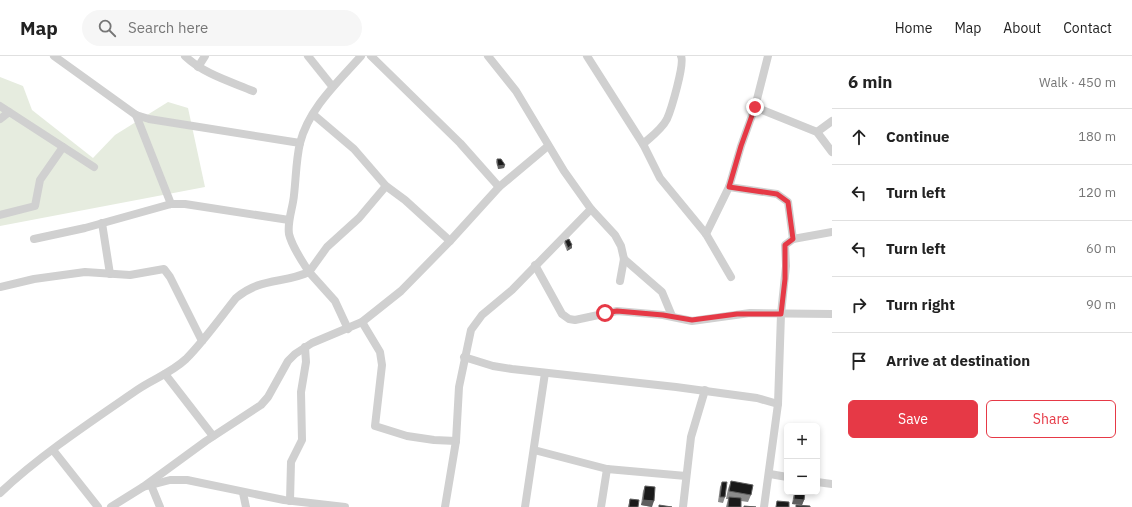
<!DOCTYPE html>
<html lang="en">
<head>
<meta charset="utf-8">
<style>
  :root { --surface:#fff; --page:#f6f6f6; --text:#222; --muted:#767676; --line:#e0e0e0; --accent:#e63946 }
  body { margin:0; font-family:"IBM Plex Sans",sans-serif; background:var(--page); color:var(--text) }
  .controls { position:absolute; right:12px; bottom:12px; display:grid; overflow:hidden; border-radius:6px; box-shadow:0 2px 6px #0003 }
  .controls button { width:36px; height:36px; display:grid; place-items:center; padding:0; border:0; border-bottom:1px solid var(--line); background:var(--surface); color:var(--text); font:20px sans-serif }
  .stop { position:absolute; width:12px; height:12px; margin:-9px; border:3px solid #e63946; border-radius:50%; background:#fff }
  .stop.end { background:#e63946; border-color:#fff; box-shadow:0 1px 4px #0008 }
  .list { margin:0; padding:0; list-style:none }
  h2 { display:flex; justify-content:space-between; align-items:center; height:52px; margin:0; padding:0 16px; font-size:17px }
  h2 small { font-size:13px; font-weight:400; color:var(--muted) }
  .list li { display:grid; grid-template-columns:26px 1fr auto; gap:12px; align-items:center; box-sizing:border-box; height:56px; padding:0 16px; border-top:1px solid var(--line) }
  .list b { display:block; font-size:15px; white-space:nowrap }
  .list em { font-size:13px; font-style:normal; color:var(--muted) }
  .actions { display:flex; gap:8px; padding:12px 16px }
  .actions a { flex:1; padding:9px 0; border:1px solid var(--accent); border-radius:6px; text-align:center; font-size:14px; color:var(--accent) }
  .actions .main { background:var(--accent); color:#fff }
  .icon { flex:none; width:22px; height:22px; fill:none; stroke:currentColor; stroke-width:2; stroke-linecap:round; stroke-linejoin:round }
  .map { position:relative; flex:none; width:832px; height:451px; overflow:hidden }
  header { display:flex; align-items:center; gap:24px; box-sizing:border-box; height:56px; padding:0 20px; background:var(--surface); border-bottom:1px solid var(--line) }
  header strong { font-size:19px }
  nav { display:flex; gap:22px; margin-inline-start:auto; font-size:14px }
  .search { width:280px; height:36px; background:var(--page); display:flex; align-items:center; gap:10px; box-sizing:border-box; padding:0 14px; border-radius:22px; color:var(--muted); font-size:15px }
  main { display:flex }
  aside { flex:1; background:var(--surface) }
  .map>svg:first-child { display:block }
  .green { fill:#e6ecdf }
  .lines { fill:none; stroke-linecap:round; stroke-linejoin:round }
  .minor { stroke:#d0d0d0; stroke-width:8 }
  .wall { fill:#8c8c8c }
  .shaded-wall { fill:#5f5f5f }
  .building { fill:#1a1a1a; stroke:#5f5f5f }
  .route { stroke:#e63946; stroke-width:5 }
</style>
</head>
<body>
<header>
<strong>Map</strong>
<div class="search"><svg class="icon" aria-label="search" viewBox="0 0 24 24"><circle cx="10" cy="10" r="6"/><path d="M15 15l6 6"/></svg>Search here</div>
<nav><a>Home</a><a>Map</a><a>About</a><a>Contact</a></nav>
</header>
<main>
<div class="map">
<svg width="832" height="451" viewBox="0 0 832 451">
  <rect width="100%" height="100%" fill="#fff"/>
  <!-- green -->
  <path class="green" d="M0,21L23,30L32,54L93,102L115,79L168,46L188,52L205,131L0,170Z"/>
  <g class="lines">
    <!-- minor -->
    <g class="minor">
      <path d="M54,0L136,59L149,63L300,87"/>
      <path d="M185,0C204,18 229,25 253,35"/>
      <path d="M308,0L332,30"/>
      <path d="M371,0L460,87L499,131"/>
      <path d="M488,0L516,35L564,115L591,153L615,179L621,190L624,203L620,225"/>
      <path d="M587,0L643,88L660,122L706,178L731,221"/>
      <path d="M198,11L205,0"/>
      <path d="M0,50L94,111"/>
      <path d="M755,51L768,0"/>
      <path d="M136,59L171,148"/>
      <path d="M314,59L354,93L386,130L405,144L450,185"/>
      <path d="M0,63L9,56"/>
      <path d="M817,76L832,65"/>
      <path d="M643,88C651,81 662,73 667,63C671,54 685,8 681,0"/>
      <path d="M729,131L777,138L788,146L793,183"/>
      <path d="M0,159L35,150L40,124L63,91"/>
      <path d="M102,167L110,218"/>
      <path d="M706,178L729,131L741,90L755,51L817,76L832,96"/>
      <path d="M34,183L85,172L171,148H185L289,164"/>
      <path d="M624,203L662,236L672,260"/>
      <path d="M535,209L562,258L569,263L575,264L617,255L663,259L692,265L750,257L832,258"/>
      <path d="M0,231L34,223L85,216L130,219L164,213L170,221L202,285"/>
      <path d="M362,266L380,296L382,309L375,370L407,380L434,384L456,385"/>
      <path d="M348,273L335,245L309,216L327,191L359,162L386,130"/>
      <path d="M464,301L493,310L512,313L676,331L757,342L778,348"/>
      <path d="M165,318L213,380"/>
      <path d="M53,394L98,451"/>
      <path d="M534,394L607,413L686,420"/>
      <path d="M770,418L787,421"/>
      <path d="M817,426L832,428"/>
      <path d="M151,429L160,451"/>
      <path d="M143,431L206,385L261,349L268,341L288,305L295,298L312,287L362,266L401,235L450,185L499,131L548,90"/>
      <path d="M0,437C39,400 92,365 137,334C153,323 171,317 186,303C204,285 220,262 236,242C261,221 283,228 309,216C302,205 292,191 289,178C287,165 293,152 294,139C296,122 296,104 300,87C309,52 338,26 361,0"/>
      <path d="M243,437L246,451"/>
      <path d="M290,445L291,406L302,384L301,336L306,306L305,291"/>
      <path d="M111,451L143,431L170,424H187L284,444L345,451"/>
      <path d="M445,451L456,385L459,331L471,274L482,259L512,234L591,153"/>
      <path d="M525,451L545,317"/>
      <path d="M601,451L607,413"/>
      <path d="M683,451L691,381L705,334"/>
      <path d="M764,451L778,348L781,258L786,210L785,189L793,183L832,176"/>
    </g>
  </g>
  <!-- wall -->
  <g class="wall">
    <path d="M497,103L505,109L504,112L498,113L496,106Z"/>
    <path d="M565,185L572,189V192L567,195L564,187Z"/>
    <path d="M731,425L751,439L748,446L741,445V451H726L728,443H726L728,433Z"/>
    <path d="M722,426L725,441L723,447L718,446L720,431Z"/>
    <path d="M645,430L652,451L641,449L643,435Z"/>
    <path d="M794,436H805L804,444L802,449L792,448Z"/>
    <path d="M630,443L638,451H628Z"/>
  </g>
  <!-- shaded-wall -->
  <g class="shaded-wall">
    <path d="M505,109L504,112L498,113V110Z"/>
    <path d="M572,189V192L567,195L568,192Z"/>
    <path d="M794,443L804,444L802,449L792,448Z"/>
    <path d="M643,444L654,445L652,451L641,449Z"/>
  </g>
  <!-- building -->
  <g class="building">
    <path d="M497,103H501L505,109L498,110Z"/>
    <path d="M569,183L572,189L568,192L565,185Z"/>
    <path d="M731,425L753,429L751,439L729,435Z"/>
    <path d="M722,426H727L725,441H720Z"/>
    <path d="M645,430L655,431L654,445L643,444Z"/>
    <path d="M795,436H805L804,444L794,443Z"/>
    <path d="M729,441L741,442V451H728Z"/>
    <path d="M630,443L639,444L638,451H629Z"/>
    <path d="M777,445L789,446V451H776Z"/>
    <path d="M659,449L672,451H659Z"/>
    <path d="M796,449L810,450V451H796Z"/>
    <path d="M744,450L756,451H744Z"/>
  </g>
  <g class="lines">
    <!-- route -->
    <path class="route" d="M605,257L617,255L663,259L692,264L737,258H781L785,223V189L793,183L788,146L777,138L729,131L741,90L755,51"/>
  </g>
</svg>
<div class="controls">
<button>+</button>
<button>−</button>
</div>
<div class="stop" style="left:605px;top:257px"></div>
<div class="stop end" style="left:755px;top:51px"></div>
</div>
<aside>
<h2>6 min<small>Walk · 450 m</small></h2>
<ul class="list">
<li><svg class="icon" aria-label="ahead" viewBox="0 0 24 24"><path d="M12 20V5M6 11l6-6 6 6"/></svg><div><b>Continue</b></div><em>180 m</em></li>
<li><svg class="icon" aria-label="left" viewBox="0 0 24 24"><path d="M17 20v-9H6M10 6l-5 5 5 5"/></svg><div><b>Turn left</b></div><em>120 m</em></li>
<li><svg class="icon" aria-label="left" viewBox="0 0 24 24"><path d="M17 20v-9H6M10 6l-5 5 5 5"/></svg><div><b>Turn left</b></div><em>60 m</em></li>
<li><svg class="icon" aria-label="right" viewBox="0 0 24 24"><path d="M7 20v-9h11M14 6l5 5-5 5"/></svg><div><b>Turn right</b></div><em>90 m</em></li>
<li><svg class="icon" aria-label="arrive" viewBox="0 0 24 24"><path d="M6 21V4h12l-3 4 3 4H6"/></svg><div><b>Arrive at destination</b></div></li>
</ul>
<div class="actions"><a class="main">Save</a><a>Share</a></div>
</aside>
</main>
</body>
</html>
